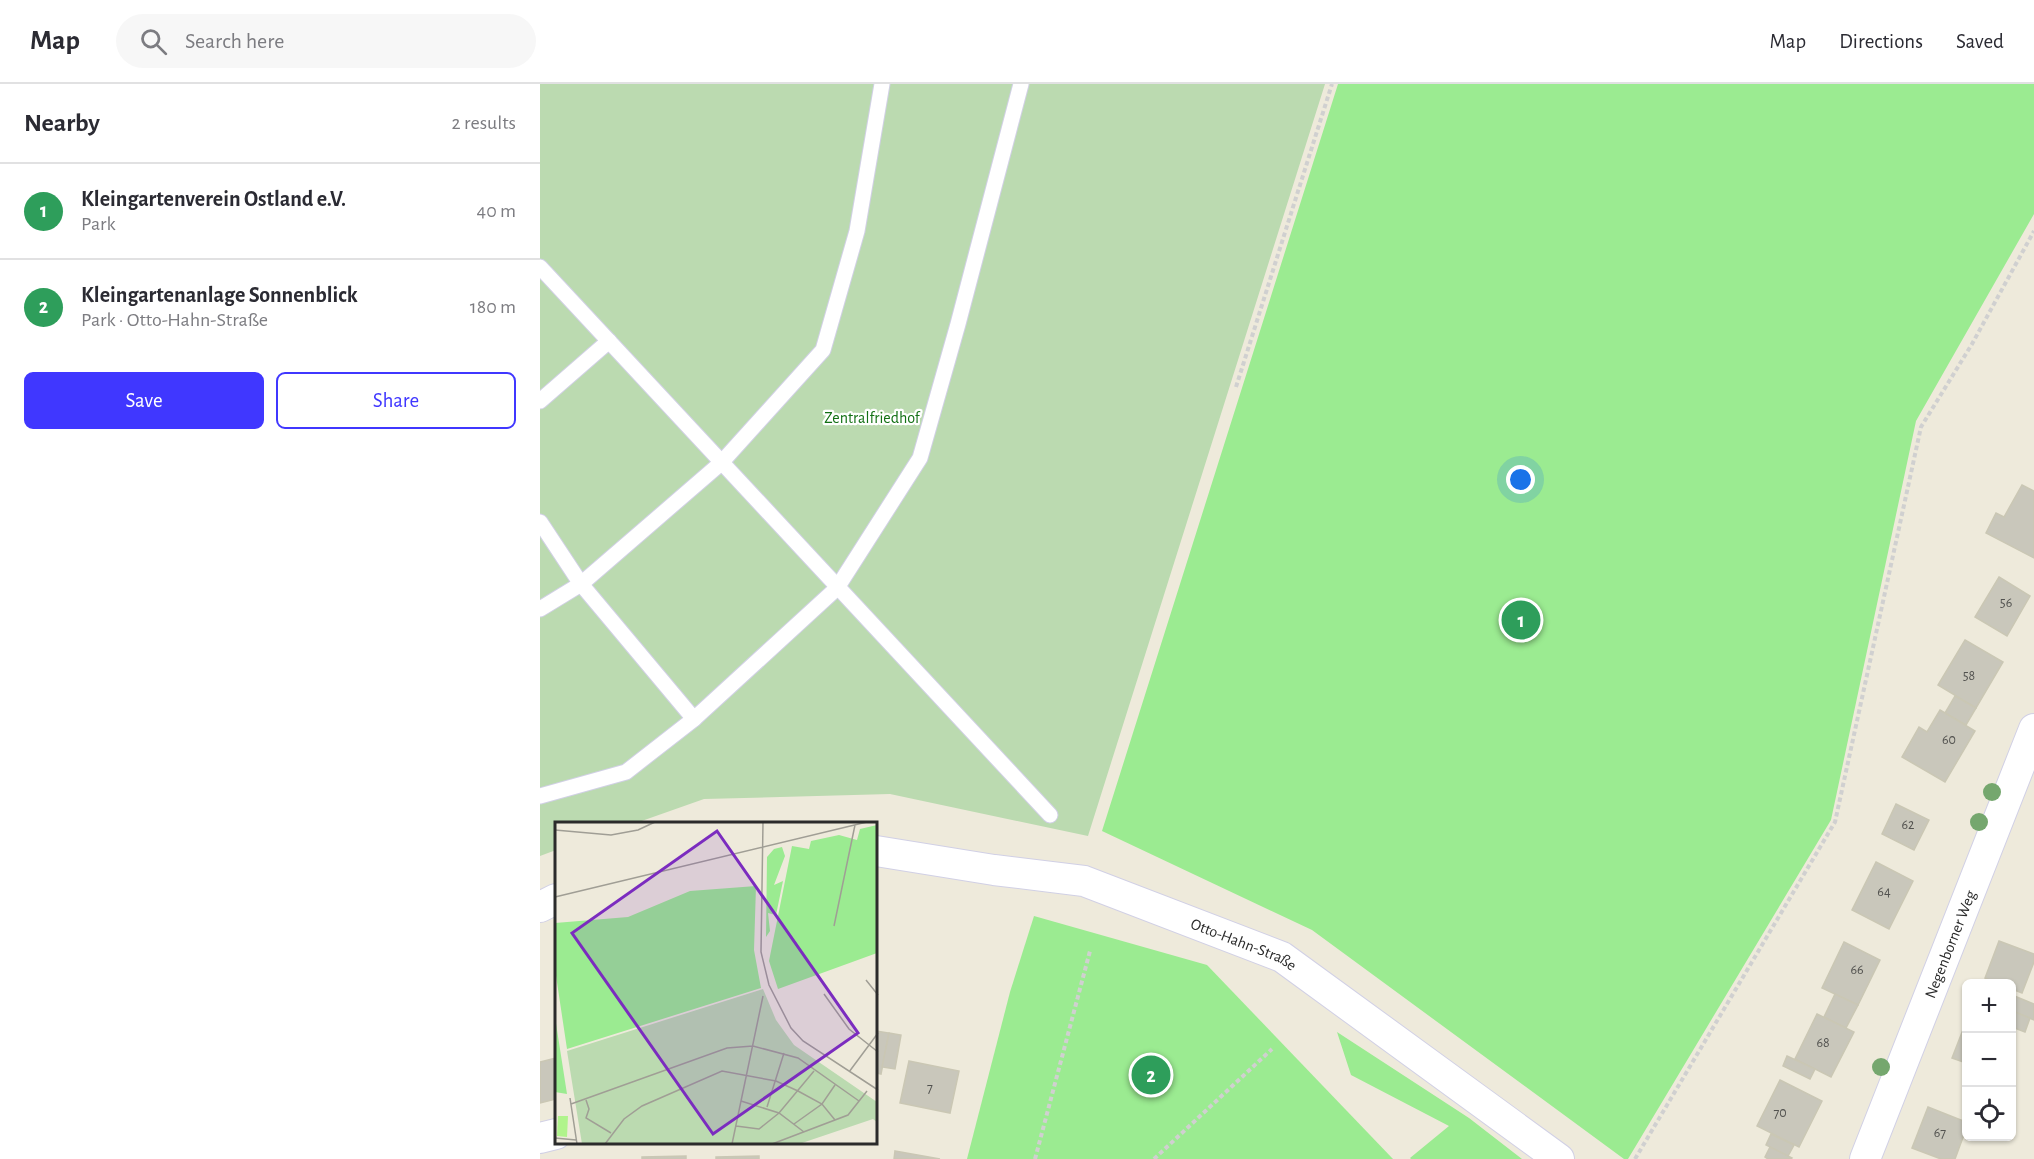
<!DOCTYPE html>
<html lang="en">
<head>
<meta charset="utf-8">
<style>
  :root { --surface:#fff; --page:#f7f7f7; --text:#2b2b33; --muted:#7c7c81; --line:#e1e1e2; --accent:#4037ff }
  body { margin:0; font-family:"Alegreya Sans",sans-serif; background:var(--page); color:var(--text) }
  .controls { position:absolute; right:18px; bottom:18px; display:grid; overflow:hidden; border-radius:9px; box-shadow:0 2px 4px #0004 }
  .controls button { width:54px; height:54px; display:grid; place-items:center; padding:0; border:0; border-bottom:2px solid var(--line); background:var(--surface); color:var(--text); font:30px sans-serif }
  .you { position:absolute; left:981px; top:396px; width:21px; height:21px; margin:-15px; border:4px solid #fff; border-radius:50%; background:#1a73e8; box-shadow:0 0 0 9px #1a73e833 }
  .badge { display:grid; place-items:center; width:39px; height:39px; border-radius:50%; background:var(--accent); color:#fff; font-size:20px; font-weight:700 }
  .pin { position:absolute; translate:-50% -50%; border:3px solid #fff; box-shadow:0 2px 6px #0006 }
  .list { margin:0; padding:0; list-style:none }
  h2 { display:flex; justify-content:space-between; align-items:center; height:78px; margin:0; padding:0 24px; font-size:26px }
  h2 small { font-size:20px; font-weight:400; color:var(--muted) }
  .list li { display:grid; grid-template-columns:39px 1fr auto; gap:18px; align-items:center; box-sizing:border-box; height:96px; padding:0 24px; border-top:2px solid var(--line) }
  .list b { display:block; font-size:22px; white-space:nowrap }
  .list p { margin:0; font-size:20px; white-space:nowrap; color:var(--muted) }
  .list em { font-size:20px; font-style:normal; color:var(--muted) }
  .actions { display:flex; gap:12px; padding:18px 24px }
  .actions a { flex:1; padding:14px 0; border:2px solid var(--accent); border-radius:9px; text-align:center; font-size:21px; color:var(--accent) }
  .actions .main { background:var(--accent); color:#fff }
  .icon { flex:none; width:33px; height:33px; fill:none; stroke:currentColor; stroke-width:2; stroke-linecap:round; stroke-linejoin:round }
  .map { position:relative; flex:none; width:1494px; height:1075px; overflow:hidden }
  header { display:flex; align-items:center; gap:36px; box-sizing:border-box; height:84px; padding:0 30px; background:var(--surface); border-bottom:2px solid var(--line) }
  header strong { font-size:28px }
  nav { display:flex; gap:33px; margin-inline-start:auto; font-size:21px }
  .search { width:420px; height:54px; background:var(--page); display:flex; align-items:center; gap:15px; box-sizing:border-box; padding:0 21px; border-radius:33px; color:var(--muted); font-size:22px }
  main { display:flex }
  aside { flex:1; background:var(--surface) }
  .map>svg:first-child { display:block }
  .green { fill:#9beb91 }
  .cemetery { fill:#bbdab0 }
  .building { fill:#c9c7bb; stroke:#cac7b4; stroke-width:1.5 }
  .lines { fill:none; stroke-linecap:round; stroke-linejoin:round }
  .service-casing { stroke:#d1d0e5; stroke-width:17 }
  .minor-casing { stroke:#d1d0e5; stroke-width:32 }
  .path { stroke:#d0d0d0; stroke-width:4; stroke-dasharray:4.5 3; stroke-linecap:butt }
  .service { stroke:#fff; stroke-width:15 }
  .minor { stroke:#fff; stroke-width:30 }
  .tree { fill:#75a76e }
  .labels { text-anchor:middle; stroke-width:4.5; stroke-linejoin:round; paint-order:stroke }
  .number-label { font-size:14px; fill:#52524f }
  .park-label { font-size:16px; fill:#127014; stroke:#fff }
  .street-label { font-size:16px; fill:#2b2b2b; stroke:#fff }
  .inset-road { fill:none; stroke:#a09e95; stroke-width:1.5 }
  .view { fill:#7b2cbf; fill-opacity:0.15; stroke:#7b2cbf; stroke-width:3 }
  .inset-edge { fill:none; stroke:#2b2b2b; stroke-width:3 }
</style>
</head>
<body>
<header>
<strong>Map</strong>
<div class="search"><svg class="icon" aria-label="search" viewBox="0 0 24 24"><circle cx="10" cy="10" r="6"/><path d="M15 15l6 6"/></svg>Search here</div>
<nav><a>Map</a><a>Directions</a><a>Saved</a></nav>
</header>
<main>
<aside>
<h2>Nearby<small>2 results</small></h2>
<ul class="list">
<li><span class="badge" style="background:#2e9e5b">1</span><div><b>Kleingartenverein Ostland e.V.</b><p>Park</p></div><em>40 m</em></li>
<li><span class="badge" style="background:#2e9e5b">2</span><div><b>Kleingartenanlage Sonnenblick</b><p>Park · Otto-Hahn-Straße</p></div><em>180 m</em></li>
</ul>
<div class="actions"><a class="main">Save</a><a>Share</a></div>
</aside>
<div class="map">
<svg width="1494" height="1075" viewBox="0 0 1494 1075">
  <rect width="100%" height="100%" fill="#eeeadb"/>
  <!-- green -->
  <g class="green">
    <path d="M798,0H1494V130L1376,337L1291,736L1088,1075H1084L772,846L562,747Z"/>
    <path d="M494,832L667,881L853,1075H427L470,908Z"/>
    <path d="M797,948L929,1034L982,1075H871L870,1074L909,1042L811,991Z"/>
  </g>
  <!-- cemetery -->
  <path class="cemetery" d="M0,0H785L548,752L350,710L164,715L96,739H16V766L0,772Z"/>
  <!-- building -->
  <g class="building">
    <path d="M1482,401L1494,407V474L1446,449L1456,429L1464,433Z"/>
    <path d="M1459,493L1490,512L1467,552L1435,533Z"/>
    <path d="M1425,556L1463,578L1436,624L1398,601Z"/>
    <path d="M1415,612L1436,624L1426,641L1405,629Z"/>
    <path d="M1400,626L1435,647L1405,698L1362,673L1379,643L1387,648Z"/>
    <path d="M1356,720L1389,736L1374,766L1342,750Z"/>
    <path d="M1336,778L1373,797L1349,845L1312,826Z"/>
    <path d="M1459,857L1494,870V878L1482,909L1472,905V900H1458L1445,894Z"/>
    <path d="M1304,858L1340,876L1318,921L1282,904Z"/>
    <path d="M1295,910L1318,921L1306,944L1284,933Z"/>
    <path d="M1472,911L1494,920V936L1472,927Z"/>
    <path d="M1472,927L1490,934L1485,948L1472,943Z"/>
    <path d="M1277,930L1314,948L1291,993L1255,975Z"/>
    <path d="M1426,938V979L1412,974Z"/>
    <path d="M336,947L349,949L341,990L336,989Z"/>
    <path d="M349,949L361,951L355,985L342,983Z"/>
    <path d="M1247,972L1275,985L1270,995L1243,982Z"/>
    <path d="M16,974V1015L0,1019V978Z"/>
    <path d="M369,977L419,987L410,1029L360,1019Z"/>
    <path d="M1240,996L1282,1017L1259,1063L1217,1042Z"/>
    <path d="M1388,1023L1426,1038V1045L1415,1075H1401L1372,1064Z"/>
    <path d="M1231,1050L1254,1061L1248,1072L1226,1061Z"/>
    <path d="M1230,1063L1252,1074L1251,1075H1228L1225,1073Z"/>
    <path d="M355,1067L400,1075H354Z"/>
    <path d="M146,1072V1075H102V1073Z"/>
    <path d="M219,1072V1075H176V1073Z"/>
  </g>
  <g class="lines">
    <defs>
      <g id="service">
        <path d="M0,183L510,731"/>
        <path d="M0,317L69,257"/>
        <path d="M0,438L41,500L154,635"/>
        <path d="M0,525L41,500L181,379L283,266L317,147L342,0"/>
        <path d="M0,712L86,688L154,635L297,504L380,374L418,240L481,0"/>
      </g>
      <g id="minor">
        <path id="s1" d="M336,767L454,786L544,797L742,873L1019,1075"/>
        <path d="M0,823L16,815"/>
        <path d="M0,1054L16,1050"/>
        <path id="s2" d="M1325,1075L1494,645"/>
      </g>
    </defs>
    <!-- service casing -->
    <use href="#service" class="service-casing"/>
    <!-- minor casing -->
    <use href="#minor" class="minor-casing"/>
    <!-- path -->
    <g class="path">
      <path d="M696,303L792,0"/>
      <path d="M495,1075L550,867"/>
      <path d="M614,1075L732,965"/>
      <path d="M1095,1075L1295,738L1381,343L1432,260L1494,147"/>
    </g>
    <!-- service -->
    <use href="#service" class="service"/>
    <!-- minor -->
    <use href="#minor" class="minor"/>
  </g>
  <!-- trees -->
  <g class="tree">
    <circle cx="1452" cy="708" r="9"/>
    <circle cx="1439" cy="738" r="9"/>
    <circle cx="1341" cy="983" r="9"/>
  </g>
  <g class="labels">
    <!-- number labels -->
    <g class="number-label">
      <text x="1466" y="523">56</text>
      <text x="1429" y="596">58</text>
      <text x="1409" y="660">60</text>
      <text x="1368" y="745">62</text>
      <text x="1344" y="812">64</text>
      <text x="1317" y="890">66</text>
      <text x="1283" y="963">68</text>
      <text x="390" y="1008">7</text>
      <text x="1240" y="1033">70</text>
      <text x="1400" y="1053">67</text>
    </g>
    <!-- park labels -->
    <g class="park-label">
      <text x="332" y="339">Zentralfriedhof</text>
    </g>
    <!-- street labels -->
    <g class="street-label">
      <text dy="6" stroke="none"><textPath href="#s2" startOffset="231">Negenborner Weg</textPath></text>
      <text dy="6" stroke="none"><textPath href="#s1" startOffset="382">Otto-Hahn-Straße</textPath></text>
    </g>
  </g>
  <!-- overview -->
  <g transform="translate(15 738)">
    <rect width="322" height="322" fill="#eeeadb"/>
    <path d="M322,3V131L223,167L214,139L237,24L254,27L256,19L284,13L302,18L305,7ZM227,25L230,34L219,63L228,59L221,93L213,91L215,109L211,115L212,35L219,27ZM201,64L199,128L206,166L12,227L0,147V101L73,95L135,69ZM0,195L12,272L0,270Z" fill="#9beb91"/>
    <path d="M208,167L221,198L239,223L322,280V300L318,297L244,322H27L12,229Z" fill="#bbdab0"/>
    <path d="M3,294H13L12,315L2,314Z" fill="#b0f48c"/>
    <path class="inset-road" d="M208,0L206,130L214,163L236,206L248,219L323,268M0,8L56,13L83,8L100,0M0,75L312,0M279,104L300,3M311,158L323,173M269,172L294,207L323,230M294,250L323,211M15,276L22,322M31,278L34,287L31,296L56,311M186,279L224,291L249,310M16,282L172,226L198,224L243,236L304,279M212,285L229,231M239,302L267,282L280,263M181,304L204,307L224,291L259,249M0,316L21,318M50,322L69,297L87,284L167,249L221,259L243,269L267,282L280,298M177,322L208,174M217,322L293,293L312,269"/>
    <path class="view" d="M162,9L303,211L158,312L17,111Z"/>
    <rect width="322" height="322" class="inset-edge"/>
  </g>
</svg>
<div class="controls">
<button>+</button>
<button>−</button>
<button><svg class="icon" aria-label="locate" viewBox="0 0 24 24"><circle cx="12" cy="12" r="6"/><path d="M12 2v4M12 18v4M2 12h4M18 12h4"/></svg></button>
</div>
<div class="you"></div>
<div class="pin badge" style="left:981px;top:536px;background:#2e9e5b">1</div>
<div class="pin badge" style="left:611px;top:991px;background:#2e9e5b">2</div>
</div>
</main>
</body>
</html>
